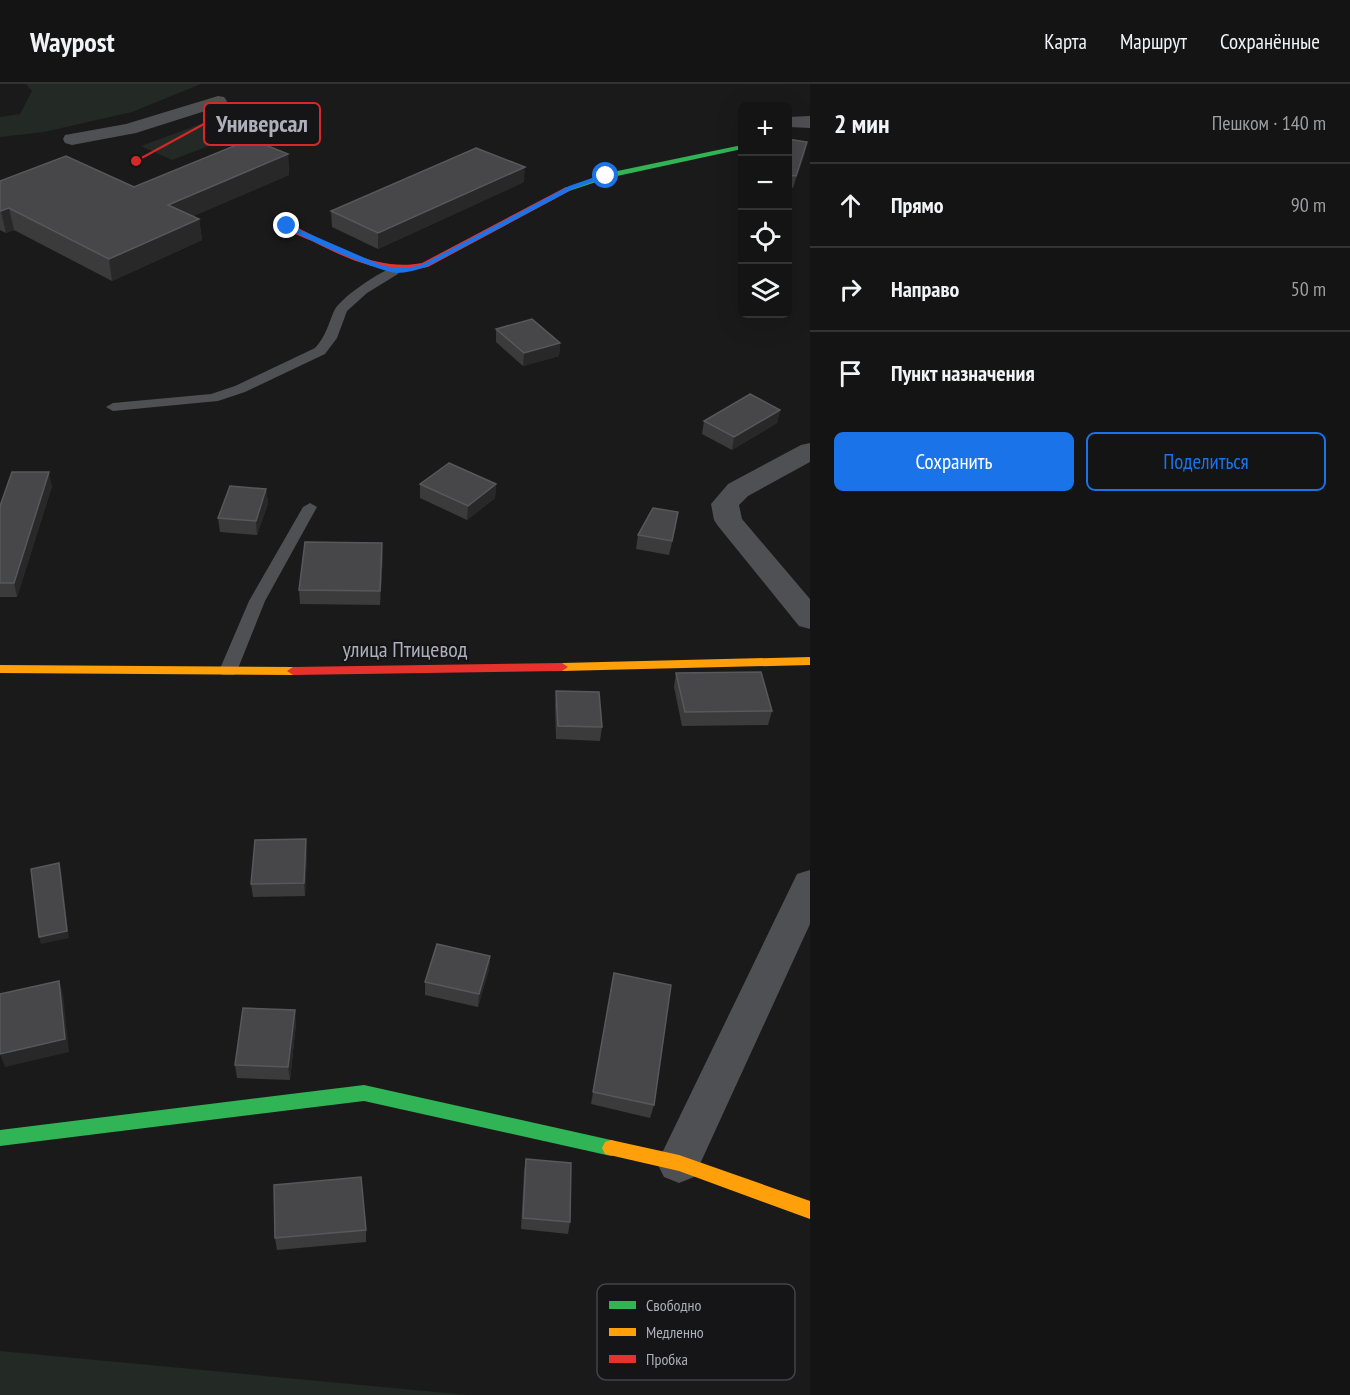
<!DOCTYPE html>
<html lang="ru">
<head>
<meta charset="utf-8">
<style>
  :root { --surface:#141414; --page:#1d1d1d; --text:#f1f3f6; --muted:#9d9ea0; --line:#333334; --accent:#1a73e8 }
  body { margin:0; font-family:"PT Sans Narrow",sans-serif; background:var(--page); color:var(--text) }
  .controls { position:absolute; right:18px; top:18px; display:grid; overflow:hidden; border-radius:9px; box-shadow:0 6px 24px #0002 }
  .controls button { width:54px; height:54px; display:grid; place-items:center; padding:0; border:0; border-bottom:2px solid var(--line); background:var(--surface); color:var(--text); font:30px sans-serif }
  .stop { position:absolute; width:18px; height:18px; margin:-14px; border:4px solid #1a73e8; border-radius:50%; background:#fff }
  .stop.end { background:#1a73e8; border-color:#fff; box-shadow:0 2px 6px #0008 }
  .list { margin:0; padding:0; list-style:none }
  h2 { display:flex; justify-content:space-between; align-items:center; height:78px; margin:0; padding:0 24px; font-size:26px }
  h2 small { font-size:20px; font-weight:400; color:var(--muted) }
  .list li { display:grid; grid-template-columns:39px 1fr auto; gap:18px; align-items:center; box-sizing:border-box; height:84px; padding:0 24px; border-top:2px solid var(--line) }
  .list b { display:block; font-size:22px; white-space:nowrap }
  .list em { font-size:20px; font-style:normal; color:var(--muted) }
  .actions { display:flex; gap:12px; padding:18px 24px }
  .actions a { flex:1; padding:14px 0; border:2px solid var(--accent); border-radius:9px; text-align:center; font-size:21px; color:var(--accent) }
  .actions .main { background:var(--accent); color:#fff }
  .icon { flex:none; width:33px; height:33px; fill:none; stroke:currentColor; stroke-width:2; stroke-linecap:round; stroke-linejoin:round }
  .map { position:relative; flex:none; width:810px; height:1311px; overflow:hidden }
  header { display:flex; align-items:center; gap:36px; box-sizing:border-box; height:84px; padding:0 30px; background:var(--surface); border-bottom:2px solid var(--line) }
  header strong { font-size:28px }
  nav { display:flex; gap:33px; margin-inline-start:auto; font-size:21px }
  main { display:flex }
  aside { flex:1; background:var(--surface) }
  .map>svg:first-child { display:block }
  .green { fill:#232924 }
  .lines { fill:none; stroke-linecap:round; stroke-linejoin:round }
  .lane { fill:#4f5053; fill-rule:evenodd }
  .street { fill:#4f5053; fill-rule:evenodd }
  .fast { fill:#30b455; fill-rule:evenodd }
  .slow { fill:#ff9f0a; fill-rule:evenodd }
  .jam { fill:#e5322d; fill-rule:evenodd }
  .wall { fill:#3b3b3c }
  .shaded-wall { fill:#282829 }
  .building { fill:#47474a; stroke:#57585c; stroke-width:1.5 }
  .route { fill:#1a73e8 }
  .labels { text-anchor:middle; stroke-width:4.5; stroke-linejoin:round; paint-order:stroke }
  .street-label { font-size:22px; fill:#adafba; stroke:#151416 }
  .key { fill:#151416; stroke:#434247; stroke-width:1.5 }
  .key-label { font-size:16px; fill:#adafba }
  .leader { fill:none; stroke:#d62828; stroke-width:2 }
  .callout-dot { fill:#d62828; stroke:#151416; stroke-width:2 }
  .callout { fill:#151416; stroke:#d62828; stroke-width:2 }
  .callout-label { font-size:24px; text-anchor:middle; font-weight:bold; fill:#adafba }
</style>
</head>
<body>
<header>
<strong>Waypost</strong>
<nav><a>Карта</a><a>Маршрут</a><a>Сохранённые</a></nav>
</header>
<main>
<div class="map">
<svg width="810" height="1311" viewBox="0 0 810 1311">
  <rect width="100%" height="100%" fill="#1a1a1a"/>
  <!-- green -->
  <g class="green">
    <path d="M26,0H201L132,28L44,48L0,53V33L20,30L32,7Z"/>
    <path d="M214,35L245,48L172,76L141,62Z"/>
    <path d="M0,1267L468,1311H0Z"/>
  </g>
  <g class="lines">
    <!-- lane -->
    <g class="lane">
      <path d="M394,183L398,184V190L367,209L347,227L337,254L325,270L245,308L218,317L113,327L106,323L113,319L211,310L235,302L315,264C326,252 328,241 334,227C341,213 379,188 394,183Z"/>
      <path d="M310,419L317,423L265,517L237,587L234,591H222L219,587L249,517L303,423Z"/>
    </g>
    <!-- street -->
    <g class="street">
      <path d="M218,12L224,13L227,17L224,21L136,49L72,61L65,59L63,55L65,51L126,40Z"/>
      <path d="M810,32V44L788,43V33Z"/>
      <path d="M810,359V378L748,412L739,421L742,435L810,515V545L799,542L718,442L714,436L711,420L728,400L801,361Z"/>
      <path d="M810,786V840L694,1093L679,1099L664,1093L657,1079L664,1065L797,790Z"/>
    </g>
    <!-- fast -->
    <g class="fast">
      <path d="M742,61V65L608,94L569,107L565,105L603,90Z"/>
      <path d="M364,1001L611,1056L617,1058L620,1064L617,1070L611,1072L364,1017L0,1062V1046Z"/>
    </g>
    <!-- slow -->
    <g class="slow">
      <path d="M810,573V581L562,587L556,583L562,579Z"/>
      <path d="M0,581L293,583L299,587L293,591L0,589Z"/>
      <path d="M611,1056L679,1071L810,1117V1135L679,1087L605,1070L602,1064L605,1058Z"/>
    </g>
    <!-- jam -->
    <g class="jam">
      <path d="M566,103L573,105L428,183C386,193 349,176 312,157C302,153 291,149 283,142L290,140C331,160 375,188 422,179Z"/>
      <path d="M562,579L568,583L562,587L293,591L287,587L293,583Z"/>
    </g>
  </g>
  <!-- wall -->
  <g class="wall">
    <path d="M788,55L805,69L793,104L788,103Z"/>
    <path d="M288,70L289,91L193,132L199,135L202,156L112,197L14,146L6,149L0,146V97L134,103Z"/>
    <path d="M524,98L378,165L332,143L331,127Z"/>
    <path d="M496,245L560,259L559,272L523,282L496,258Z"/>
    <path d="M780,326L777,339L732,366L702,350L704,337Z"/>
    <path d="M420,400H496L495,414L467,436L420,414Z"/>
    <path d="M52,402L17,513H0V422Z"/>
    <path d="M266,405L268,419L257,451L220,448L218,434Z"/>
    <path d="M676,442L669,471L636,465L638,451Z"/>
    <path d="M383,472L380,521L300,520L299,506Z"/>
    <path d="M676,589L772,627L768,641L682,642L674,603Z"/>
    <path d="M556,607L602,643L600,657L556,655L555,621Z"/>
    <path d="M307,769L305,812L253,813L251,800Z"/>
    <path d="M490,872L489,885L478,923L425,911V898Z"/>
    <path d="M614,889L654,1021L650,1034L591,1020Z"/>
    <path d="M296,939L290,996L237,994L235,981Z"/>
    <path d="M526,1075L570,1138L568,1150L521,1145L524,1087Z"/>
    <path d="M366,1146V1158L277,1166L275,1154Z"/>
  </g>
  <!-- shaded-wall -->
  <g class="shaded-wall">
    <path d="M807,58L805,69L793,104L796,92Z"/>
    <path d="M288,70L289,91L171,142L168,121Z"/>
    <path d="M525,83L524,98L378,165V149Z"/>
    <path d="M9,124L14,146L6,149L1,128Z"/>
    <path d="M199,135L202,156L112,197L109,175Z"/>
    <path d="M560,259L559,272L523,282L524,269Z"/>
    <path d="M780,326L777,339L732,366L734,353Z"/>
    <path d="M49,388L52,402L17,513L14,499Z"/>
    <path d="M496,400L495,414L467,436L468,422Z"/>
    <path d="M266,405L268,419L257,451L256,437Z"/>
    <path d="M382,459L383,472L380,521V507Z"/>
    <path d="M306,755L307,769L305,812L304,799Z"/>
    <path d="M59,779L61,786L69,854L41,860L39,853Z"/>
    <path d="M490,872L489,885L478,923L479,910Z"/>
    <path d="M59,897L63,910L69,968L5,983L0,970Z"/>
    <path d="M295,926L296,939L290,996L288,983Z"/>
  </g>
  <!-- building -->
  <g class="building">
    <path d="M251,55L288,70L168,121L199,135L109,175L9,124L0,127V97L66,72L134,103Z"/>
    <path d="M788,55L807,58L796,92L788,91Z"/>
    <path d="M476,64L525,83L378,149L331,127Z"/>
    <path d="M532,235L560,259L524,269L496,245Z"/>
    <path d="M750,310L780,326L734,353L704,337Z"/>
    <path d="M449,379L496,400L468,422L420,400Z"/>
    <path d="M12,388H49L14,499H0V422Z"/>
    <path d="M230,402L266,405L256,437L218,434Z"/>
    <path d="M653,424L678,428L672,457L638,451Z"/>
    <path d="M305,458L382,459L380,507L299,506Z"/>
    <path d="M761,588L772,627L685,628L676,589Z"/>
    <path d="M556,607L599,608L602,643L558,642Z"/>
    <path d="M306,755L304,799L251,800L255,756Z"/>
    <path d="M59,779L67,847L39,853L31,785Z"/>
    <path d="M437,860L490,872L479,910L425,898Z"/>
    <path d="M614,889L671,901L654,1021L593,1008Z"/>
    <path d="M59,897L65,955L0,970V910Z"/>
    <path d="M243,924L295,926L288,983L235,981Z"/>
    <path d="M526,1075L571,1079L570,1138L523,1134Z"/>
    <path d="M361,1093L366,1146L275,1154L274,1101Z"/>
  </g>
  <!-- route -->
  <path class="route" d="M604,90L609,92L573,105L428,182C417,186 407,189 396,189C377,187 300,153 284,142L289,141L381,181C397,185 408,185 423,180L569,102Z"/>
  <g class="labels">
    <!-- street labels -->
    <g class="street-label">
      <text x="405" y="573">улица Птицевод</text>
    </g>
  </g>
  <!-- legend -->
  <rect x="597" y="1200" width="198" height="96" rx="9" class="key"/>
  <rect x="609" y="1217" width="27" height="8" fill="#30b455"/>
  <rect x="609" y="1244" width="27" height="8" fill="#ff9f0a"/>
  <rect x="609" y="1271" width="27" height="8" fill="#e5322d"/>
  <g class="key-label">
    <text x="646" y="1227">Свободно</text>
    <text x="646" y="1254">Медленно</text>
    <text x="646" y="1281">Пробка</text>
  </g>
  <!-- callouts -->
  <path class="leader" d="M136 77L204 40"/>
  <circle class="callout-dot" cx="136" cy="77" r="6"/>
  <rect class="callout" x="204" y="19" width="116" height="42" rx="6"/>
  <g class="callout-label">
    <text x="262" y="48">Универсал</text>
  </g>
</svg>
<div class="controls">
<button>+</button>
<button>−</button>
<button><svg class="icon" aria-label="locate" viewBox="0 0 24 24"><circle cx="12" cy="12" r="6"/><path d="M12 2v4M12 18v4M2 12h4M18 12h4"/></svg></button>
<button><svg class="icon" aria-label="layers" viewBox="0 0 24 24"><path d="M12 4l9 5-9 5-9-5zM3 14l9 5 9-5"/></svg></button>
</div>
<div class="stop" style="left:606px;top:92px"></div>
<div class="stop end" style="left:287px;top:142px"></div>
</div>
<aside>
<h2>2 мин<small>Пешком · 140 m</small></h2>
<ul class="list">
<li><svg class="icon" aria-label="ahead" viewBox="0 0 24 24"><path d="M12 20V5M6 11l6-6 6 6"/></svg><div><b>Прямо</b></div><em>90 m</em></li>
<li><svg class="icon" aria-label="right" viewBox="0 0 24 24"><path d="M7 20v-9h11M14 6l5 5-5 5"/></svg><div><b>Направо</b></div><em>50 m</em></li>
<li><svg class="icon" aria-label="arrive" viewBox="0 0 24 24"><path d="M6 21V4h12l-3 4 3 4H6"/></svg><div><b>Пункт назначения</b></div></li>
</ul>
<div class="actions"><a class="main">Сохранить</a><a>Поделиться</a></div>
</aside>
</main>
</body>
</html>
